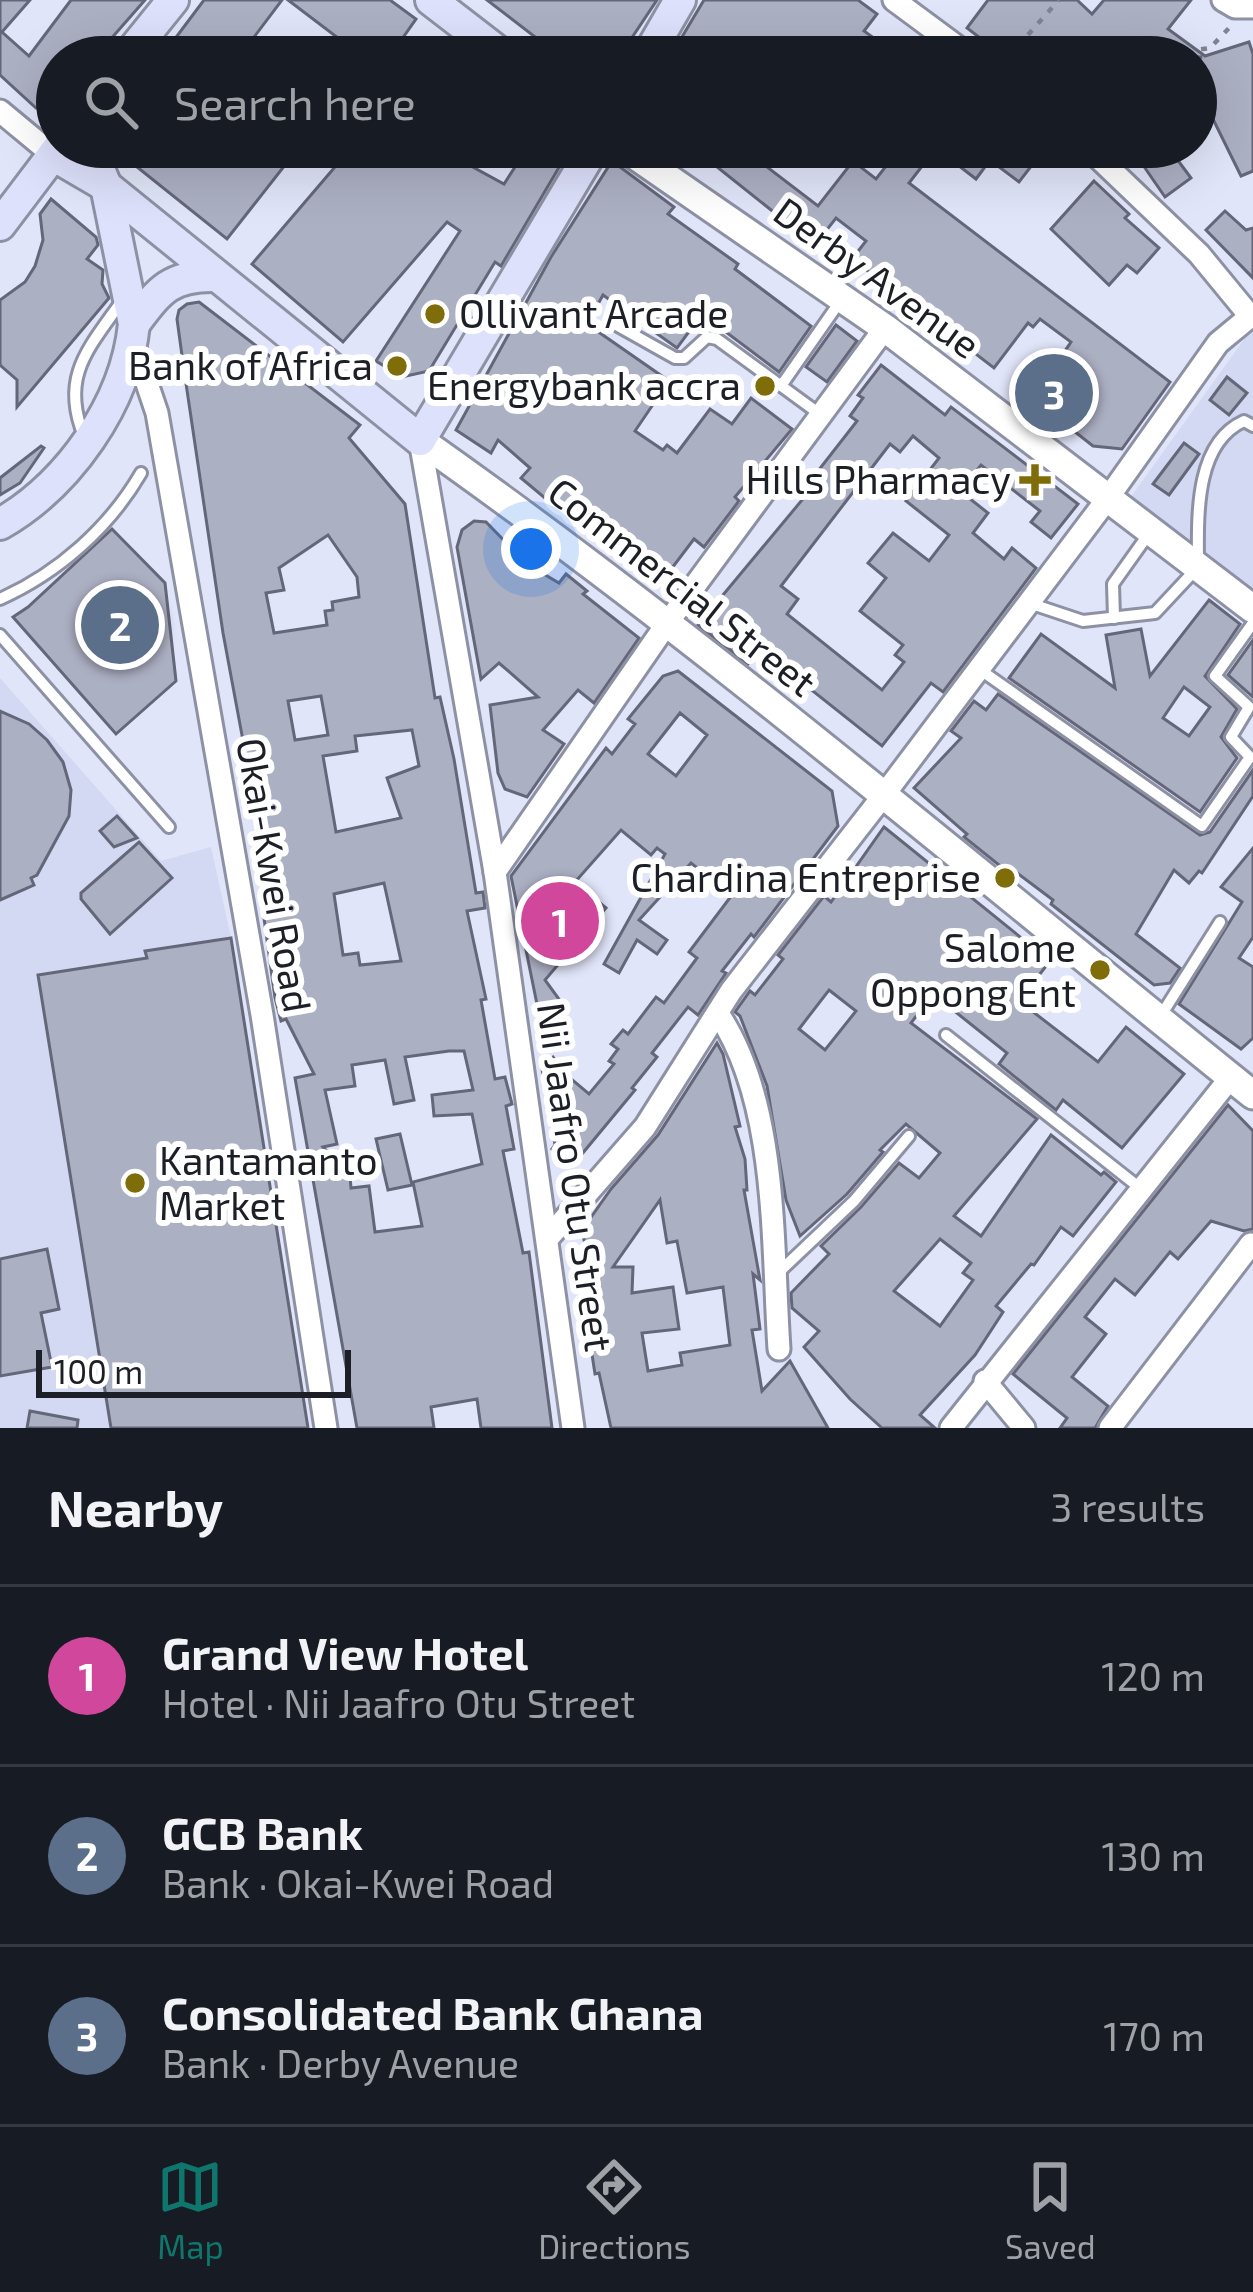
<!DOCTYPE html>
<html lang="en">
<head>
<meta charset="utf-8">
<style>
  :root { --surface:#171b24; --page:#242831; --text:#f1f3f6; --muted:#9ea1a6; --line:#363941; --accent:#0f766e }
  body { margin:0; font-family:"Exo 2",sans-serif; background:var(--page); color:var(--text) }
  .scale { position:absolute; left:36px; bottom:30px; width:315px; box-sizing:border-box; padding-left:12px; border:6px solid #1d1f26; border-top:0; font-size:33px; line-height:42px; white-space:nowrap; color:#1d1f26; -webkit-text-stroke:9px #fff; paint-order:stroke }
  .you { position:absolute; left:531px; top:549px; width:42px; height:42px; margin:-30px; border:9px solid #fff; border-radius:50%; background:#1a73e8; box-shadow:0 0 0 18px #1a73e833 }
  .badge { display:grid; place-items:center; width:78px; height:78px; border-radius:50%; background:var(--accent); color:#fff; font-size:39px; font-weight:700 }
  .pin { position:absolute; translate:-50% -50%; border:6px solid #fff; box-shadow:0 3px 12px #0006 }
  .list { margin:0; padding:0; list-style:none }
  h2 { display:flex; justify-content:space-between; align-items:center; height:156px; margin:0; padding:0 48px; font-size:51px }
  h2 small { font-size:39px; font-weight:400; color:var(--muted) }
  .list li { display:grid; grid-template-columns:78px 1fr auto; gap:36px; align-items:center; box-sizing:border-box; height:180px; padding:0 48px; border-top:3px solid var(--line) }
  .list b { display:block; font-size:45px; white-space:nowrap }
  .list p { margin:0; font-size:39px; white-space:nowrap; color:var(--muted) }
  .list em { font-size:39px; font-style:normal; color:var(--muted) }
  .icon { flex:none; width:66px; height:66px; fill:none; stroke:currentColor; stroke-width:2; stroke-linecap:round; stroke-linejoin:round }
  .map { position:relative; flex:none; width:1253px; height:1428px; overflow:hidden }
  .search { position:absolute; background:var(--surface); box-shadow:0 12px 48px #0002; left:36px; right:36px; top:36px; height:132px; display:flex; align-items:center; gap:30px; box-sizing:border-box; padding:0 42px; border-radius:66px; color:var(--muted); font-size:45px }
  .sheet { height:696px; background:var(--surface) }
  nav { display:flex; justify-content:space-around; align-items:center; box-sizing:border-box; height:168px; border-top:3px solid var(--line); background:var(--surface); font-size:33px; color:var(--muted) }
  nav a { display:grid; justify-items:center; gap:6px }
  nav .on { color:var(--accent) }
  .map>svg:first-child { display:block }
  .built { fill:#d3d8f3 }
  .building { fill:#acb0c3; stroke:#646779; stroke-width:3; fill-rule:evenodd }
  .lines { fill:none; stroke-linecap:round; stroke-linejoin:round }
  .service-casing { stroke:#8d91a3; stroke-width:16 }
  .minor-casing { stroke:#8d91a3; stroke-width:27 }
  .tertiary-casing { stroke:#8d91a3; stroke-width:33 }
  .secondary-casing { stroke:#8d91a3; stroke-width:36 }
  .path { stroke:#808391; stroke-width:4.5; stroke-dasharray:6 9; stroke-linecap:butt }
  .service { stroke:#fff; stroke-width:10 }
  .minor { stroke:#fff; stroke-width:21 }
  .tertiary { stroke:#fff; stroke-width:27 }
  .secondary { stroke:#dee1fb; stroke-width:30 }
  .poi-dot { fill:#7f6d09; stroke:#fff; stroke-width:4.5 }
  .labels { text-anchor:middle; stroke-width:12; stroke-linejoin:round; paint-order:stroke }
  .street-label { font-size:39px; fill:#1d1f26; stroke:#fff }
  .poi-label { font-size:39px; fill:#1d1f26; stroke:#fff; text-anchor:end }
</style>
</head>
<body>
<div class="map">
<svg width="1253" height="1428" viewBox="0 0 1253 1428">
  <rect width="100%" height="100%" fill="#e1e5f9"/>
  <!-- built -->
  <g class="built">
    <path d="M1253,327V607L1123,508Z"/>
    <path d="M0,678L161,861L211,847L231,938L308,1428H0Z"/>
  </g>
  <!-- building -->
  <g class="building">
    <path d="M0,0H30L2,32L29,56L71,0H145L95,57H57V106L36,108L0,75Z"/>
    <path d="M204,0H282L239,57H196L174,40Z"/>
    <path d="M288,0H390L416,19L402,39L413,47L406,57H363Z"/>
    <path d="M487,0H657L619,57H561Z"/>
    <path d="M704,0H858L877,14L864,31L900,57H758L737,43L724,57H670Z"/>
    <path d="M988,0H1077L1092,14L1104,0H1191L1168,29L1205,56L1249,42L1253,54V171L1241,176L1212,117L1196,129V59L1202,57H1154L1139,45L1128,57H1005L967,28Z"/>
    <path d="M112,147H273L289,160L227,239Z"/>
    <path d="M352,147H485L471,166L504,184L528,147H571L501,266L495,262L429,371L402,377L376,361L460,231L447,222L343,342L252,264Z"/>
    <path d="M692,147H775L763,164L818,206L853,161L876,179L901,147H1046L1019,182L990,160L976,179L936,148L909,183L1170,382L1122,449L1093,446L1032,398L1071,342L1040,319L1033,327L1028,323L994,368L852,259L866,241L836,218L815,245Z"/>
    <path d="M1138,147H1168L1191,178L1165,197L1145,168L1151,164Z"/>
    <path d="M612,161L674,207L668,214L738,264L735,269L811,326L779,372L702,314L677,348L603,295L587,324L669,381L635,431L663,450L667,445L677,453L710,409L732,424L751,398L792,429L735,497L739,501L704,547L694,539L663,580L557,498L552,504L521,478L530,468L498,440L491,453L456,430L551,257Z"/>
    <path d="M1094,181L1129,214L1125,218L1159,248L1137,273L1127,265L1109,285L1051,229Z"/>
    <path d="M51,199L96,237L98,245L87,259L103,270L102,284L109,298L17,407V380L0,365V300L25,282L35,266L43,240L40,214Z"/>
    <path d="M1225,211L1246,230L1253,228V278L1206,230Z"/>
    <path d="M199,302L360,425L349,438L405,504L435,698L440,697L454,759L476,893L483,892L485,908L467,911L486,999L481,1000L495,1079L505,1077L512,1104L506,1106L514,1149L503,1151L523,1253L529,1252L552,1428H481L477,1399L431,1407L434,1428H357L295,1078L314,1074L286,1019L281,1021L275,998L263,911L268,910L260,860L265,859L223,633L184,370L177,319L179,310L187,304ZM328,535L357,577L359,597L332,602L333,610L325,611L327,625L274,633L266,593L284,590L279,568ZM321,696L328,735L295,740L288,701ZM412,730L419,766L387,778L401,818L336,832L323,756L357,751L355,736ZM384,883L401,961L360,965L358,953L343,955L334,894ZM449,1051H464L473,1090L432,1095L434,1116L472,1114L482,1164L413,1182L422,1226L375,1232L369,1186L351,1188L350,1176L323,1147L337,1144L325,1090L355,1086L352,1065L385,1060L394,1104L414,1100L405,1057Z"/>
    <path d="M836,325L857,341L827,382L806,367Z"/>
    <path d="M881,365L945,415L951,407L1078,504L1051,538L1031,522L1040,511L981,465L960,491L988,513L973,533L1004,559L1012,548L1036,568L943,692L931,683L882,746L760,649L748,664L698,625L812,488L807,485L857,421L850,416L863,398L858,395ZM913,436L939,458L906,501L949,535L929,561L893,533L868,563L886,578L860,611L903,645L895,655L904,662L882,690L787,614L798,599L781,586L890,444L900,452Z"/>
    <path d="M1227,377L1247,393L1229,415L1210,400Z"/>
    <path d="M1184,443L1199,454L1169,495L1153,484Z"/>
    <path d="M41,446L44,448L20,483L0,495V478Z"/>
    <path d="M474,521L486,522L527,564L559,583L566,574L587,591L583,594L639,638L594,703L578,690L543,730L564,744L527,797L505,789L498,773L490,705L538,697L499,663L481,679L457,547L462,530Z"/>
    <path d="M112,529L165,583L176,681L116,734L13,617L28,607Z"/>
    <path d="M1209,600L1240,624L1205,676L1237,709L1221,737L1237,758L1200,812L1009,678L1041,634L1115,688L1106,635L1141,629L1150,676ZM1184,687L1210,707L1189,736L1163,718Z"/>
    <path d="M1253,640V697L1228,675Z"/>
    <path d="M678,671L832,791L838,826L754,937L751,934L722,971L726,973L698,1015L688,1007L652,1053L657,1057L632,1088L635,1090L572,1166L552,1149L555,1145L541,1063L553,1057L564,1073L589,1094L614,1064L609,1061L618,1049L611,1044L623,1030L628,1034L656,997L664,1003L697,958L689,952L732,895L691,863L639,920L667,940L657,954L637,940L619,973L604,964L665,854L657,848L651,855L621,830L575,882L606,908L545,980L564,1006L548,1019H540L511,876L606,748L612,754L635,724L628,719L663,676ZM680,713L707,735L676,776L648,754Z"/>
    <path d="M998,694L1200,835L1210,832L1253,770V796L1202,873L1199,871L1189,883L1174,870L1136,934L1180,968L1170,983L1154,985L1051,904L1053,900L1012,869L1009,873L964,837L967,834L914,788L961,738L951,731L974,701L986,710Z"/>
    <path d="M0,711L29,724L47,740L63,762L71,790L69,816L37,875L31,878L34,885L0,900Z"/>
    <path d="M117,816L137,838L114,847L100,831Z"/>
    <path d="M884,827L1050,961L1019,1001L1098,1062L1126,1027L1184,1074L1122,1148L1063,1100L1056,1110L999,1064L1007,1053L933,994L911,1023L1037,1119L954,1216L981,1236L1051,1135L1101,1175L1104,1172L1116,1182L1073,1236L1061,1227L1034,1265L1031,1264L996,1306L1003,1312L975,1355L920,1415L935,1428H882L850,1399L804,1347L819,1331L792,1308L791,1293L829,1254L821,1246L861,1207L899,1163L919,1178L940,1153L906,1124L880,1150L883,1152L847,1194L800,1236L786,1200L767,1086L740,1016L735,1012L750,991L755,995L783,959L778,955L824,896L831,902ZM829,990L856,1011L825,1050L799,1029ZM940,1239L971,1263L963,1273L973,1280L940,1326L894,1291Z"/>
    <path d="M139,842L172,878L110,934L81,899V893Z"/>
    <path d="M1253,848V937L1239,958L1253,967V1038L1241,1049L1179,1004L1242,902L1221,887Z"/>
    <path d="M231,938L308,1428H111L38,975L147,958L145,951Z"/>
    <path d="M717,1043L723,1054L740,1126L735,1127L745,1159L747,1190H744L760,1280L753,1274L760,1329L752,1330L762,1391L790,1361L828,1428H611L599,1373L595,1374L585,1309L589,1308L590,1249L585,1245L582,1230L611,1189L658,1135ZM660,1200L667,1243L677,1241L687,1293L723,1287L730,1345L680,1353L682,1365L648,1371L642,1333L679,1329L673,1287L632,1293L633,1267H613Z"/>
    <path d="M1228,1105L1253,1131V1229L1244,1231L1211,1221L1178,1259L1170,1252L1135,1295L1115,1279L1085,1317L1106,1334L1072,1377L1108,1406L1095,1428H1060L1067,1418L1013,1374Z"/>
    <path d="M400,1134L412,1185L388,1190L376,1139Z"/>
    <path d="M47,1249L59,1309L41,1313L52,1367L0,1376V1259Z"/>
    <path d="M30,1411L78,1420L77,1428H27Z"/>
  </g>
  <g class="lines">
    <defs>
      <g id="service">
        <path d="M618,326L675,358H684L707,337L717,339L821,415"/>
        <path d="M781,386L841,300"/>
        <path d="M84,436C60,377 88,349 121,302"/>
        <path d="M0,599C58,573 109,528 141,473"/>
        <path d="M1029,603L1083,621L1155,613L1198,567C1198,521 1193,444 1244,421L1253,426"/>
        <path d="M1114,618L1113,584L1150,532"/>
        <path d="M0,635L169,827"/>
        <path d="M979,669L1202,826L1250,757L1231,737L1249,707L1215,676L1253,623"/>
        <path d="M1160,1017L1220,922"/>
        <path d="M946,1035L1140,1188"/>
        <path d="M777,1274L854,1201L909,1136"/>
      </g>
      <g id="minor">
        <path d="M894,0L971,57"/>
        <path d="M1223,0L1235,7H1253"/>
        <path d="M0,111L53,155"/>
        <path d="M1087,147L1199,254L1250,316"/>
        <path d="M133,342L157,413L262,1015L326,1428"/>
        <path d="M420,440L495,872L573,1428"/>
        <path d="M495,872L668,622L885,328"/>
        <path d="M719,1015C778,1104 772,1244 779,1349"/>
        <path d="M548,1238L645,1127L731,991L883,796L1108,498L1218,343L1253,314"/>
        <path d="M985,1381L1024,1428"/>
        <path d="M951,1428L1231,1077"/>
        <path d="M1110,1428L1251,1244"/>
      </g>
      <g id="tertiary">
        <path d="M623,147L885,328L1253,609"/>
        <path d="M420,440C709,644 978,874 1253,1095"/>
      </g>
      <g id="secondary">
        <path d="M431,0L505,57"/>
        <path d="M127,57L173,0"/>
        <path d="M647,57L680,0"/>
        <path d="M53,155L106,186L420,440L594,147"/>
        <path d="M0,225L59,147"/>
        <path d="M134,324C160,289 171,275 216,276"/>
        <path d="M0,524C68,485 126,404 134,324L106,186L90,147"/>
      </g>
    </defs>
    <!-- service casing -->
    <use href="#service" class="service-casing"/>
    <!-- minor casing -->
    <use href="#minor" class="minor-casing"/>
    <!-- tertiary casing -->
    <use href="#tertiary" class="tertiary-casing"/>
    <!-- secondary casing -->
    <use href="#secondary" class="secondary-casing"/>
    <!-- path -->
    <g class="path">
      <path d="M1008,57L1059,0"/>
      <path d="M1189,57L1196,50L1210,48L1230,27"/>
    </g>
    <!-- service -->
    <use href="#service" class="service"/>
    <!-- minor -->
    <use href="#minor" class="minor"/>
    <!-- tertiary -->
    <use href="#tertiary" class="tertiary"/>
    <!-- secondary -->
    <use href="#secondary" class="secondary"/>
  </g>
  <!-- markers -->
  <g class="poi-dot">
    <circle cx="435" cy="314" r="12"/>
    <circle cx="397" cy="366" r="12"/>
    <circle cx="765" cy="386" r="12"/>
    <path d="M1029 462h12v12h12v12h-12v12h-12v-12h-12v-12h12z"/>
    <circle cx="1005" cy="878" r="12"/>
    <circle cx="1100" cy="970" r="12"/>
    <circle cx="135" cy="1183" r="12"/>
  </g>
  <g class="labels">
    <!-- street labels -->
    <g class="street-label">
      <text transform="translate(877 278) rotate(36)" y="14">Derby Avenue</text>
      <text transform="translate(682 587) rotate(38)" y="14">Commercial Street</text>
      <text transform="translate(274 875) rotate(80)" y="14">Okai-Kwei Road</text>
      <text transform="translate(575 1177) rotate(82)" y="14">Nii Jaafro Otu Street</text>
    </g>
    <!-- poi labels -->
    <g class="poi-label">
      <text x="459" y="328" text-anchor="start">Ollivant Arcade</text>
      <text x="373" y="380">Bank of Africa</text>
      <text x="741" y="400">Energybank accra</text>
      <text x="1011" y="494">Hills Pharmacy</text>
      <text x="981" y="892">Chardina Entreprise</text>
      <text x="1076" y="962">Salome<tspan x="1076" dy="45">Oppong Ent</tspan></text>
      <text x="159" y="1175" text-anchor="start">Kantamanto<tspan x="159" dy="45">Market</tspan></text>
    </g>
  </g>
</svg>
<div class="scale">100 m</div>
<div class="you"></div>
<div class="pin badge" style="left:560px;top:921px;background:#d1479c">1</div>
<div class="pin badge" style="left:120px;top:625px;background:#5c6f8a">2</div>
<div class="pin badge" style="left:1054px;top:393px;background:#5c6f8a">3</div>
<div class="search"><svg class="icon" aria-label="search" viewBox="0 0 24 24"><circle cx="10" cy="10" r="6"/><path d="M15 15l6 6"/></svg>Search here</div>
</div>
<section class="sheet">
<h2>Nearby<small>3 results</small></h2>
<ul class="list">
<li><span class="badge" style="background:#d1479c">1</span><div><b>Grand View Hotel</b><p>Hotel · Nii Jaafro Otu Street</p></div><em>120 m</em></li>
<li><span class="badge" style="background:#5c6f8a">2</span><div><b>GCB Bank</b><p>Bank · Okai-Kwei Road</p></div><em>130 m</em></li>
<li><span class="badge" style="background:#5c6f8a">3</span><div><b>Consolidated Bank Ghana</b><p>Bank · Derby Avenue</p></div><em>170 m</em></li>
</ul>
</section>
<nav>
<a class="on"><svg class="icon" aria-label="map" viewBox="0 0 24 24"><path d="M3 6l6-2 6 2 6-2v14l-6 2-6-2-6 2zM9 4v14M15 6v14"/></svg>Map</a>
<a><svg class="icon" aria-label="directions" viewBox="0 0 24 24"><path d="M12 3l9 9-9 9-9-9zM9 14v-3h6M13 9l2 2-2 2"/></svg>Directions</a>
<a><svg class="icon" aria-label="saved" viewBox="0 0 24 24"><path d="M7 4h10v16l-5-4-5 4z"/></svg>Saved</a>
</nav>
</body>
</html>
